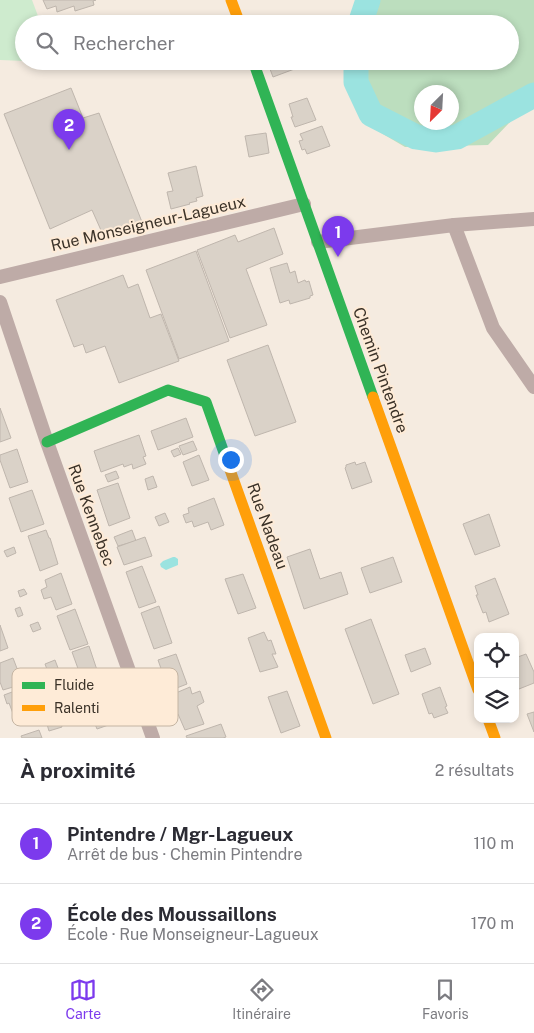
<!DOCTYPE html>
<html lang="fr">
<head>
<meta charset="utf-8">
<style>
  :root { --surface:#fff; --page:#f2f2f3; --text:#2b2b33; --muted:#7c7c81; --line:#e1e1e2; --accent:#7c3aed }
  body { margin:0; font-family:"Public Sans",sans-serif; background:var(--page); color:var(--text) }
  .controls { position:absolute; right:15px; bottom:15px; display:grid; overflow:hidden; border-radius:10px; box-shadow:0 2px 8px #0003 }
  .controls button { width:45px; height:45px; display:grid; place-items:center; padding:0; border:0; border-bottom:1px solid var(--line); background:var(--surface); color:var(--text); font:25px sans-serif }
  .compass { position:absolute; left:414px; top:85px; width:45px; height:45px; border-radius:50%; background:var(--surface); box-shadow:0 2px 8px #0003; rotate:204deg }
  .you { position:absolute; left:230px; top:459px; width:18px; height:18px; margin:-12px; border:4px solid #fff; border-radius:50%; background:#1a73e8; box-shadow:0 0 0 8px #1a73e833 }
  .badge { display:grid; place-items:center; width:32px; height:32px; border-radius:50%; background:var(--accent); color:#fff; font-size:16px; font-weight:700 }
  .pin { position:absolute; translate:-50% -41px; filter:drop-shadow(0 1px 2px #0008) }
  .pin::after { content:''; position:absolute; top:26px; width:18px; height:15px; background:inherit; clip-path:polygon(0 0,100% 0,50% 100%) }
  .list { margin:0; padding:0; list-style:none }
  h2 { display:flex; justify-content:space-between; align-items:center; height:65px; margin:0; padding:0 20px; font-size:21px }
  h2 small { font-size:16px; font-weight:400; color:var(--muted) }
  .list li { display:grid; grid-template-columns:32px 1fr auto; gap:15px; align-items:center; box-sizing:border-box; height:80px; padding:0 20px; border-top:1px solid var(--line) }
  .list b { display:block; font-size:19px; white-space:nowrap }
  .list p { margin:0; font-size:16px; white-space:nowrap; color:var(--muted) }
  .list em { font-size:16px; font-style:normal; color:var(--muted) }
  .icon { flex:none; width:28px; height:28px; fill:none; stroke:currentColor; stroke-width:2; stroke-linecap:round; stroke-linejoin:round }
  .map { position:relative; flex:none; width:534px; height:738px; overflow:hidden }
  .search { position:absolute; background:var(--surface); box-shadow:0 2px 8px #0003; left:15px; right:15px; top:15px; height:55px; display:flex; align-items:center; gap:12px; box-sizing:border-box; padding:0 18px; border-radius:28px; color:var(--muted); font-size:19px }
  .sheet { height:225px; background:var(--surface) }
  nav { display:flex; justify-content:space-around; align-items:center; box-sizing:border-box; height:70px; border-top:1px solid var(--line); background:var(--surface); font-size:14px; color:var(--muted) }
  nav a { display:grid; justify-items:center; gap:2px }
  nav .on { color:var(--accent) }
  .map>svg:first-child { display:block }
  .green { fill:#ceebce }
  .forest { fill:#bcdebe; fill-rule:evenodd }
  .water { fill:#9be3e0 }
  .lines { fill:none; stroke-linecap:round; stroke-linejoin:round }
  .river { stroke:#9be3e0; stroke-width:25 }
  .building { fill:#dad2c8; stroke:#bfb6ad }
  .street { stroke:#beaba7; stroke-width:14 }
  .fast { stroke:#30b455; stroke-width:11 }
  .slow { stroke:#ff9f0a; stroke-width:11 }
  .labels { text-anchor:middle; stroke-width:4; stroke-linejoin:round; paint-order:stroke }
  .street-label { font-size:16px; fill:#3b3228; stroke:#feebd7 }
  .key { fill:#feebd7; stroke:#c4b4a2; stroke-width:1 }
  .key-label { font-size:14px; fill:#3b3228 }
</style>
</head>
<body>
<div class="map">
<svg width="534" height="738" viewBox="0 0 534 738">
  <rect width="100%" height="100%" fill="#f5ebe0"/>
  <!-- green -->
  <path class="green" d="M0,0H32L41,24H24V61L0,60Z"/>
  <!-- forest -->
  <path class="forest" d="M374,0H534V97L488,145L405,147L366,124L355,101L372,61H510V24H375ZM422,92H452V122H422Z"/>
  <!-- water -->
  <path class="water" d="M173,557H175L178,559V565L166,570L161,567L160,564L163,561Z"/>
  <g class="lines">
    <!-- river -->
    <g class="river">
      <path d="M360,24L368,0"/>
      <path d="M356,61V82L371,114L416,137L436,140L457,137L534,95"/>
    </g>
  </g>
  <!-- building -->
  <g class="building">
    <path d="M43,0H96L93,1L94,5L75,11L74,6L57,12L56,6L47,9Z"/>
    <path d="M172,18L174,24H156Z"/>
    <path d="M281,18V20L284,19L286,24H263Z"/>
    <path d="M267,61H308L296,66L297,68L273,77Z"/>
    <path d="M71,88L83,118L99,113L142,222L104,237L92,210L50,229L4,114Z"/>
    <path d="M307,98L316,120L295,127L291,117H293L289,104Z"/>
    <path d="M322,126L330,146L307,154L305,149L302,150L299,141L303,140L300,134Z"/>
    <path d="M266,133L269,153L249,157L245,136Z"/>
    <path d="M196,166L203,196L196,198L197,201L189,203L190,204L171,209L167,192L173,191L168,173Z"/>
    <path d="M274,228L283,254L246,269L267,325L230,338L197,250L235,235L238,242Z"/>
    <path d="M196,251L229,341L179,359L146,270Z"/>
    <path d="M287,263L290,273L295,271L298,283L305,280L306,282L309,281L313,295L310,296V298L290,304L289,300L280,303L270,268Z"/>
    <path d="M123,275L128,288L138,284L150,318L161,314L179,361L119,383L105,346L86,353L83,344L74,347L56,300Z"/>
    <path d="M268,345L296,422L255,436L227,360Z"/>
    <path d="M0,408L11,438L0,442Z"/>
    <path d="M186,418L193,437L158,450L151,431Z"/>
    <path d="M139,435L146,456L143,457L146,464L133,469L132,464L124,467L123,464L101,472L94,451Z"/>
    <path d="M193,441L197,450L183,455L179,446Z"/>
    <path d="M178,448L181,454L174,457L171,451Z"/>
    <path d="M17,449L28,482L10,488L0,460V455Z"/>
    <path d="M199,455L209,480L192,486L183,462Z"/>
    <path d="M355,462L356,465L365,462L372,482L352,489L345,468L346,467V465Z"/>
    <path d="M116,471L119,478L108,482L105,475Z"/>
    <path d="M153,476L157,487L148,490L145,479Z"/>
    <path d="M118,483L130,518L109,526L97,490Z"/>
    <path d="M32,490L44,524L21,532L9,498Z"/>
    <path d="M214,498L224,525L211,530L208,522L194,527L192,521L186,523L183,515L189,513L188,508Z"/>
    <path d="M165,513L169,522L159,526L155,517Z"/>
    <path d="M489,514L500,546L475,555L463,524Z"/>
    <path d="M46,530L49,538H50L58,564L40,571L28,536Z"/>
    <path d="M132,530L136,541L118,546L114,537Z"/>
    <path d="M145,537L152,556L124,565L117,547Z"/>
    <path d="M14,547L16,553L7,557L4,551Z"/>
    <path d="M310,549L320,579L341,572L348,594L304,609L287,557Z"/>
    <path d="M393,557L402,582L370,593L361,568Z"/>
    <path d="M142,566L156,602L139,608L126,572Z"/>
    <path d="M61,573L72,604L56,610L51,597L44,599L41,590L47,587L45,580Z"/>
    <path d="M243,574L256,608L238,614L225,579Z"/>
    <path d="M495,578L509,614L489,622L486,612L483,613L476,595H478L475,586Z"/>
    <path d="M24,589L27,594L20,597L18,591Z"/>
    <path d="M159,606L172,643L154,649L141,613Z"/>
    <path d="M20,607L23,615L18,617L15,609Z"/>
    <path d="M75,609L88,644L70,650L57,616Z"/>
    <path d="M371,619L399,694L373,704L345,629Z"/>
    <path d="M38,622L41,629L33,632L30,625Z"/>
    <path d="M0,625L8,648L0,651Z"/>
    <path d="M264,632L268,641L271,640L276,654H272L278,667L260,672L248,638Z"/>
    <path d="M89,646L101,682L85,688L72,652Z"/>
    <path d="M425,648L431,664L411,672L405,655Z"/>
    <path d="M176,654L187,684L169,691L158,660Z"/>
    <path d="M526,654L534,672V683L519,689L515,681V658Z"/>
    <path d="M13,658L23,684L3,690L0,682V663Z"/>
    <path d="M55,660L58,668L48,672L45,664Z"/>
    <path d="M190,687L192,694L200,691L204,702L197,706L204,724L185,730L178,714H175L173,708L176,707L171,695Z"/>
    <path d="M440,687L447,706L445,707L448,713L434,718L432,713L429,714L422,694Z"/>
    <path d="M23,688L26,696L35,693L39,703L29,706L33,718L17,724L9,703L7,704L4,695Z"/>
    <path d="M287,691L300,726L281,733L268,697Z"/>
    <path d="M104,695L114,723L97,729L86,702Z"/>
    <path d="M534,712V732L527,714Z"/>
    <path d="M59,716L62,727L49,731L46,721Z"/>
    <path d="M221,724L226,737L223,738H187L186,736Z"/>
    <path d="M39,730L42,738H22L21,736Z"/>
  </g>
  <g class="lines">
    <!-- street -->
    <g class="street">
      <path d="M454,225L493,328L534,387"/>
      <path d="M318,242L454,225L534,219"/>
      <path d="M0,277L304,204"/>
      <path d="M0,302L47,442L153,738"/>
    </g>
    <!-- fast -->
    <g class="fast">
      <path d="M253,61L373,397"/>
      <path d="M47,442L168,390L206,402L229,467"/>
    </g>
    <!-- slow -->
    <g class="slow">
      <path d="M231,0L240,24"/>
      <path d="M373,397L478,690"/>
      <path d="M229,467L326,738"/>
      <path d="M488,719L495,738"/>
    </g>
  </g>
  <g class="labels">
    <!-- street labels -->
    <g class="street-label">
      <text transform="translate(148 223) rotate(-13)" y="6">Rue Monseigneur-Lagueux</text>
      <text transform="translate(381 370) rotate(70)" y="6">Chemin Pintendre</text>
      <text transform="translate(92 515) rotate(70)" y="6">Rue Kennebec</text>
      <text transform="translate(268 526) rotate(70)" y="6">Rue Nadeau</text>
    </g>
  </g>
  <!-- legend -->
  <rect x="12" y="668" width="166" height="58" rx="8" class="key"/>
  <rect x="22" y="682" width="23" height="7" fill="#30b455"/>
  <rect x="22" y="705" width="23" height="6" fill="#ff9f0a"/>
  <g class="key-label">
    <text x="54" y="690">Fluide</text>
    <text x="54" y="713">Ralenti</text>
  </g>
</svg>
<div class="controls">
<button><svg class="icon" aria-label="locate" viewBox="0 0 24 24"><circle cx="12" cy="12" r="6"/><path d="M12 2v4M12 18v4M2 12h4M18 12h4"/></svg></button>
<button><svg class="icon" aria-label="layers" viewBox="0 0 24 24"><path d="M12 4l9 5-9 5-9-5zM3 14l9 5 9-5"/></svg></button>
</div>
<svg class="compass" viewBox="-18 -18 36 36"><path d="M0-13l5 13h-10z" fill="#e53935"/><path d="M0 13l5-13h-10z" fill="#7c7c81"/></svg>
<div class="you"></div>
<div class="pin badge" style="left:338px;top:257px">1</div>
<div class="pin badge" style="left:69px;top:150px">2</div>
<div class="search"><svg class="icon" aria-label="search" viewBox="0 0 24 24"><circle cx="10" cy="10" r="6"/><path d="M15 15l6 6"/></svg>Rechercher</div>
</div>
<section class="sheet">
<h2>À proximité<small>2 résultats</small></h2>
<ul class="list">
<li><span class="badge">1</span><div><b>Pintendre / Mgr-Lagueux</b><p>Arrêt de bus · Chemin Pintendre</p></div><em>110 m</em></li>
<li><span class="badge">2</span><div><b>École des Moussaillons</b><p>École · Rue Monseigneur-Lagueux</p></div><em>170 m</em></li>
</ul>
</section>
<nav>
<a class="on"><svg class="icon" aria-label="map" viewBox="0 0 24 24"><path d="M3 6l6-2 6 2 6-2v14l-6 2-6-2-6 2zM9 4v14M15 6v14"/></svg>Carte</a>
<a><svg class="icon" aria-label="directions" viewBox="0 0 24 24"><path d="M12 3l9 9-9 9-9-9zM9 14v-3h6M13 9l2 2-2 2"/></svg>Itinéraire</a>
<a><svg class="icon" aria-label="saved" viewBox="0 0 24 24"><path d="M7 4h10v16l-5-4-5 4z"/></svg>Favoris</a>
</nav>
</body>
</html>
